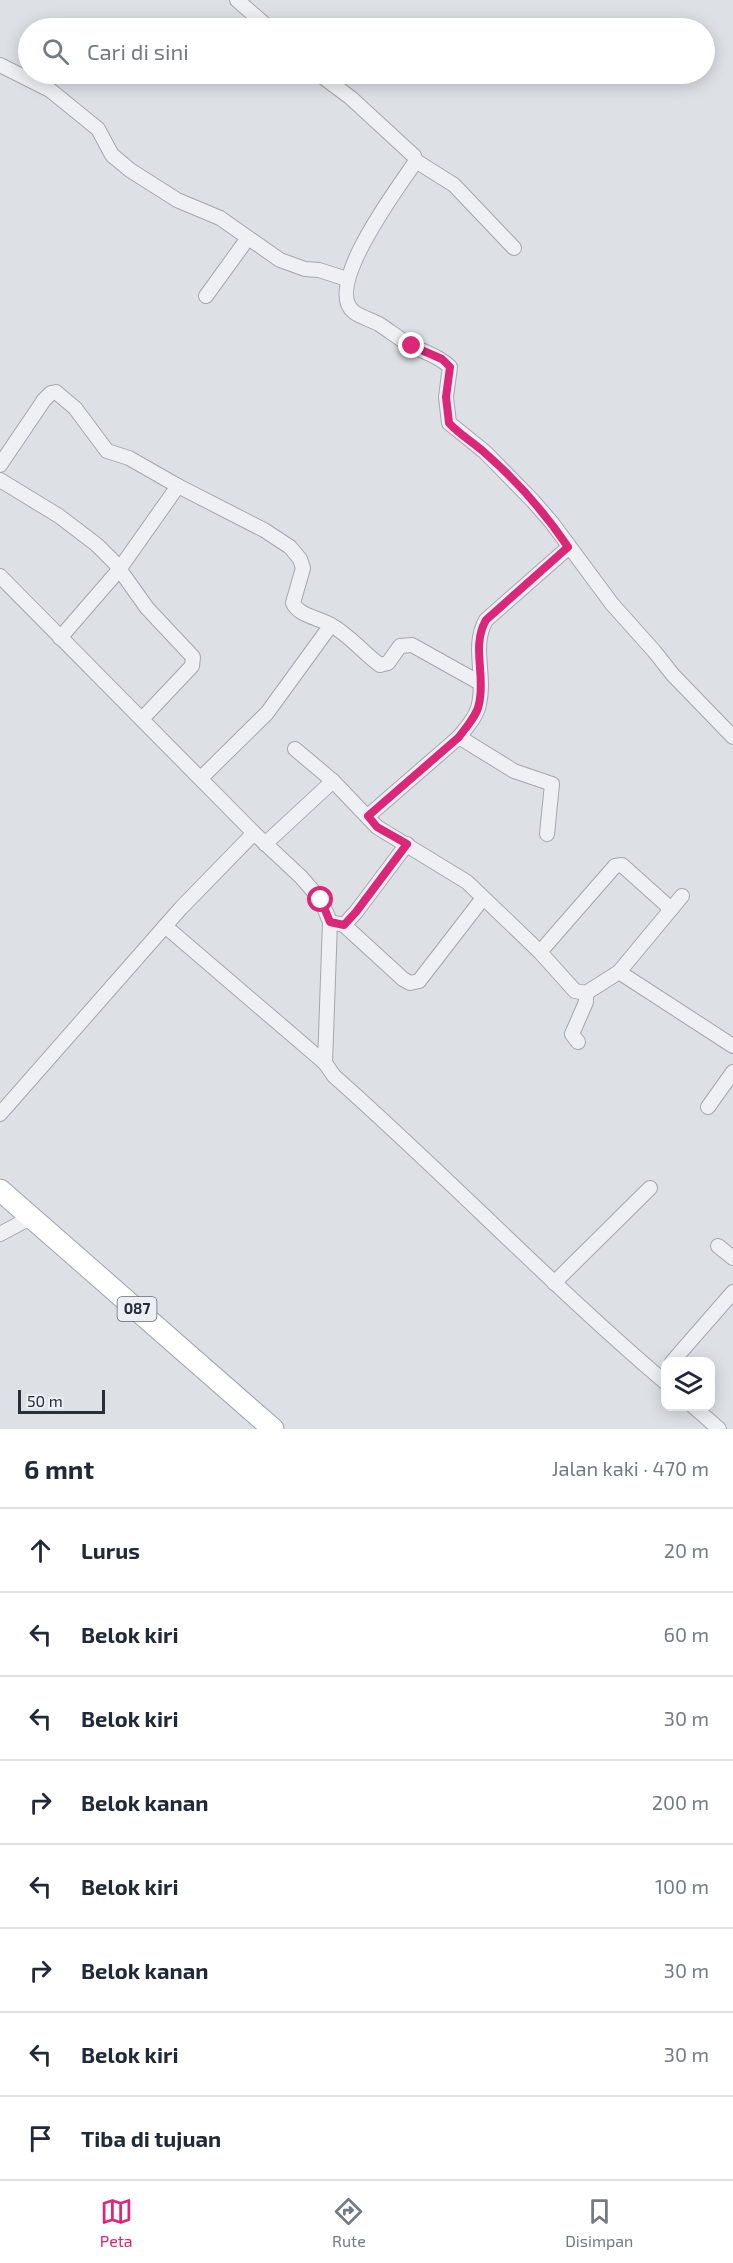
<!DOCTYPE html>
<html lang="id">
<head>
<meta charset="utf-8">
<style>
  :root { --surface:#fff; --page:#f6f6f7; --text:#1f2937; --muted:#747a83; --line:#e0e1e3; --accent:#db2777 }
  body { margin:0; font-family:"Exo 2",sans-serif; background:var(--page); color:var(--text) }
  .controls { position:absolute; right:18px; bottom:18px; display:grid; overflow:hidden; border-radius:12px; box-shadow:0 3px 15px #0003 }
  .controls button { width:54px; height:54px; display:grid; place-items:center; padding:0; border:0; border-bottom:2px solid var(--line); background:var(--surface); color:var(--text); font:30px sans-serif }
  .scale { position:absolute; left:18px; bottom:15px; width:87px; box-sizing:border-box; padding-left:6px; border:3px solid #282e3a; border-top:0; font-size:16px; line-height:21px; white-space:nowrap; color:#282e3a; -webkit-text-stroke:4px #eceff3; paint-order:stroke }
  .stop { position:absolute; width:18px; height:18px; margin:-14px; border:4px solid #db2777; border-radius:50%; background:#fff }
  .stop.end { background:#db2777; border-color:#fff; box-shadow:0 2px 6px #0008 }
  .list { margin:0; padding:0; list-style:none }
  h2 { display:flex; justify-content:space-between; align-items:center; height:78px; margin:0; padding:0 24px; font-size:26px }
  h2 small { font-size:20px; font-weight:400; color:var(--muted) }
  .list li { display:grid; grid-template-columns:39px 1fr auto; gap:18px; align-items:center; box-sizing:border-box; height:84px; padding:0 24px; border-top:2px solid var(--line) }
  .list b { display:block; font-size:22px; white-space:nowrap }
  .list em { font-size:20px; font-style:normal; color:var(--muted) }
  .icon { flex:none; width:33px; height:33px; fill:none; stroke:currentColor; stroke-width:2; stroke-linecap:round; stroke-linejoin:round }
  .map { position:relative; flex:none; width:733px; height:1429px; overflow:hidden }
  .search { position:absolute; background:var(--surface); box-shadow:0 3px 15px #0003; left:18px; right:18px; top:18px; height:66px; display:flex; align-items:center; gap:15px; box-sizing:border-box; padding:0 21px; border-radius:33px; color:var(--muted); font-size:22px }
  .sheet { height:750px; background:var(--surface) }
  nav { display:flex; justify-content:space-around; align-items:center; box-sizing:border-box; height:84px; border-top:2px solid var(--line); background:var(--surface); font-size:16px; color:var(--muted) }
  nav a { display:grid; justify-items:center; gap:3px }
  nav .on { color:var(--accent) }
  .map>svg:first-child { display:block }
  .lines { fill:none; stroke-linecap:round; stroke-linejoin:round }
  .street-casing { stroke:#a3a7ae; stroke-width:16 }
  .primary-casing { stroke:#9da4b0; stroke-width:23 }
  .street { stroke:#eff0f4; stroke-width:14 }
  .primary { stroke:#fff; stroke-width:21 }
  .route { stroke:#db2777; stroke-width:8 }
  .labels { text-anchor:middle; stroke-width:6; stroke-linejoin:round; paint-order:stroke }
  .shield { fill:#eceff3; stroke:#636872; stroke-width:1.5 }
  .shield-label { font-size:15px; font-weight:bold; fill:#282e3a }
</style>
</head>
<body>
<div class="map">
<svg width="733" height="1429" viewBox="0 0 733 1429">
  <rect width="100%" height="100%" fill="#dde0e5"/>
  <g class="lines">
    <defs>
      <g id="street">
        <path d="M237,0L269,28"/>
        <path d="M0,65L50,90L98,129L112,155L130,170L177,200L220,218L280,260L305,269L319,270L347,279"/>
        <path d="M319,74L351,98L414,156L416,161C400,185 322,287 354,312C361,317 371,320 379,324C391,332 402,341 414,347C427,353 440,357 450,367L446,397L449,423L485,452L533,501L552,523L612,604L654,651L673,675L733,737"/>
        <path d="M416,161L454,185L514,248"/>
        <path d="M206,296L248,238"/>
        <path d="M0,465L44,400L51,393L56,392L75,408L107,451L129,458L178,486L264,530L290,547L300,559L303,568L293,603C298,615 318,618 329,624C349,634 362,652 380,665L388,663L400,646L412,645L480,683"/>
        <path d="M0,480L59,516L97,545L115,563L147,608L193,657L192,666L142,719"/>
        <path d="M0,576L254,833L301,877L321,900L330,922L325,1063L334,1076C447,1176 551,1285 666,1383"/>
        <path d="M60,638L118,571L178,486"/>
        <path d="M459,737L514,771L552,784L547,834"/>
        <path d="M295,749L333,781L377,827L467,882L540,952L575,991L586,993L619,972L733,1046"/>
        <path d="M201,778L267,713L331,625"/>
        <path d="M368,816L459,737C467,727 477,716 479,704C486,676 471,646 486,620L569,547"/>
        <path d="M265,844L333,781"/>
        <path d="M335,923L344,925L356,912L407,844"/>
        <path d="M344,925L403,979L410,983L419,981L483,898"/>
        <path d="M165,926L325,1063"/>
        <path d="M540,952L615,866L622,865L671,909"/>
        <path d="M619,972L682,896"/>
        <path d="M578,1042L572,1034L586,1002V993"/>
        <path d="M708,1107L733,1072"/>
        <path d="M0,1114L181,908L254,833"/>
        <path d="M0,1234L32,1217"/>
        <path d="M718,1246L733,1258"/>
        <path d="M554,1283L650,1188"/>
        <path d="M672,1362L733,1292"/>
        <path d="M693,1406L719,1429"/>
      </g>
      <path id="primary" d="M0,1190L273,1429"/>
    </defs>
    <!-- street casing -->
    <use href="#street" class="street-casing"/>
    <!-- primary casing -->
    <use href="#primary" class="primary-casing"/>
    <!-- street -->
    <use href="#street" class="street"/>
    <!-- primary -->
    <use href="#primary" class="primary"/>
  </g>
  <g class="lines">
    <!-- route -->
    <path class="route" d="M321,900L330,922L344,925L356,912L407,844L377,827L368,816L459,737C466,727 477,716 479,704C486,676 471,646 486,620L568,547C545,513 516,480 485,453C473,442 460,435 449,423L446,397L450,367L442,359L412,346"/>
  </g>
  <g class="labels">
    <!-- shield labels -->
    <rect class="shield" x="117.5" y="1297" width="39" height="24" rx="4.5"/>
    <g class="shield-label">
      <text x="137" y="1314">087</text>
    </g>
  </g>
</svg>
<div class="controls">
<button><svg class="icon" aria-label="layers" viewBox="0 0 24 24"><path d="M12 4l9 5-9 5-9-5zM3 14l9 5 9-5"/></svg></button>
</div>
<div class="scale">50 m</div>
<div class="stop" style="left:321px;top:900px"></div>
<div class="stop end" style="left:412px;top:346px"></div>
<div class="search"><svg class="icon" aria-label="search" viewBox="0 0 24 24"><circle cx="10" cy="10" r="6"/><path d="M15 15l6 6"/></svg>Cari di sini</div>
</div>
<section class="sheet">
<h2>6 mnt<small>Jalan kaki · 470 m</small></h2>
<ul class="list">
<li><svg class="icon" aria-label="ahead" viewBox="0 0 24 24"><path d="M12 20V5M6 11l6-6 6 6"/></svg><div><b>Lurus</b></div><em>20 m</em></li>
<li><svg class="icon" aria-label="left" viewBox="0 0 24 24"><path d="M17 20v-9H6M10 6l-5 5 5 5"/></svg><div><b>Belok kiri</b></div><em>60 m</em></li>
<li><svg class="icon" aria-label="left" viewBox="0 0 24 24"><path d="M17 20v-9H6M10 6l-5 5 5 5"/></svg><div><b>Belok kiri</b></div><em>30 m</em></li>
<li><svg class="icon" aria-label="right" viewBox="0 0 24 24"><path d="M7 20v-9h11M14 6l5 5-5 5"/></svg><div><b>Belok kanan</b></div><em>200 m</em></li>
<li><svg class="icon" aria-label="left" viewBox="0 0 24 24"><path d="M17 20v-9H6M10 6l-5 5 5 5"/></svg><div><b>Belok kiri</b></div><em>100 m</em></li>
<li><svg class="icon" aria-label="right" viewBox="0 0 24 24"><path d="M7 20v-9h11M14 6l5 5-5 5"/></svg><div><b>Belok kanan</b></div><em>30 m</em></li>
<li><svg class="icon" aria-label="left" viewBox="0 0 24 24"><path d="M17 20v-9H6M10 6l-5 5 5 5"/></svg><div><b>Belok kiri</b></div><em>30 m</em></li>
<li><svg class="icon" aria-label="arrive" viewBox="0 0 24 24"><path d="M6 21V4h12l-3 4 3 4H6"/></svg><div><b>Tiba di tujuan</b></div></li>
</ul>
</section>
<nav>
<a class="on"><svg class="icon" aria-label="map" viewBox="0 0 24 24"><path d="M3 6l6-2 6 2 6-2v14l-6 2-6-2-6 2zM9 4v14M15 6v14"/></svg>Peta</a>
<a><svg class="icon" aria-label="directions" viewBox="0 0 24 24"><path d="M12 3l9 9-9 9-9-9zM9 14v-3h6M13 9l2 2-2 2"/></svg>Rute</a>
<a><svg class="icon" aria-label="saved" viewBox="0 0 24 24"><path d="M7 4h10v16l-5-4-5 4z"/></svg>Disimpan</a>
</nav>
</body>
</html>
